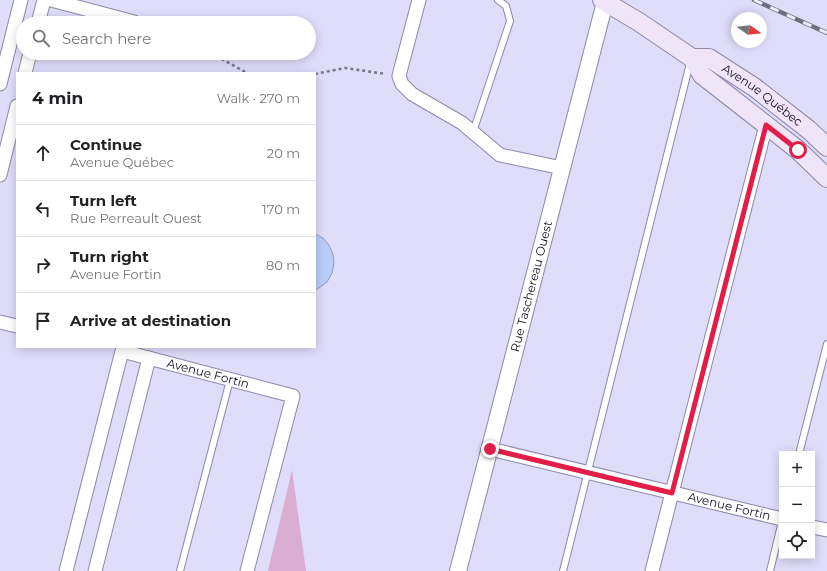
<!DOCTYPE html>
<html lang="en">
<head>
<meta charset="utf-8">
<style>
  :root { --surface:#fff; --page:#f2f2f2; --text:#202124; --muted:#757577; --line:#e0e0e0 }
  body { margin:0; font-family:Montserrat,sans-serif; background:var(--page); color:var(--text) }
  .controls { position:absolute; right:12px; bottom:12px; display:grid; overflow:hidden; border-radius:0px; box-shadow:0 2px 10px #0003 }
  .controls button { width:36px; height:36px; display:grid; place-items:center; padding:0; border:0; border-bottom:1px solid var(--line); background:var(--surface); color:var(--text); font:20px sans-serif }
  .compass { position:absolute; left:731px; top:12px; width:36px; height:36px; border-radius:50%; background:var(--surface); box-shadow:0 2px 10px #0003; rotate:104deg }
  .stop { position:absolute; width:12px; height:12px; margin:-9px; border:3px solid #e11d48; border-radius:50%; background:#fff }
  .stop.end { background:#e11d48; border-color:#fff; box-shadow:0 1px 4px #0008 }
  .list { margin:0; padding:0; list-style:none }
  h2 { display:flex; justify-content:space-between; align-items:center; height:52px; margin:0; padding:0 16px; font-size:17px }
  h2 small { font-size:13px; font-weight:400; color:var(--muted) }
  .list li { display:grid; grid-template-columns:26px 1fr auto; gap:12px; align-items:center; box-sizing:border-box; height:56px; padding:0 16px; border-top:1px solid var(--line) }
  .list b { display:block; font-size:15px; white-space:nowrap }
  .list p { margin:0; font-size:13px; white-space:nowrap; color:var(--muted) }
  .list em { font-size:13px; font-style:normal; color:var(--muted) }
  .icon { flex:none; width:22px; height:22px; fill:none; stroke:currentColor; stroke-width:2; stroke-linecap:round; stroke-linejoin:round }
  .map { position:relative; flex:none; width:827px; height:571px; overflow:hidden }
  .search { position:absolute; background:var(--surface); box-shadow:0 2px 10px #0003; left:16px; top:16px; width:300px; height:44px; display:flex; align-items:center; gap:10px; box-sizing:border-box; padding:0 14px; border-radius:22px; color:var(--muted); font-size:15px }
  .panel { position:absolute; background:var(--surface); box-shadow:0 2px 10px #0003; left:16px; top:72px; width:300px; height:276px; border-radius:0px }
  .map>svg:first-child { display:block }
  .green { fill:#daaed3 }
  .building { fill:#baccf9; stroke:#8f9cbc }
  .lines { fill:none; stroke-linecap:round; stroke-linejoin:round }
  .service-casing { stroke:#8b88a9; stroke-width:8 }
  .minor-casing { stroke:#8b88a9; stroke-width:15 }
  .tertiary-casing { stroke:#8b88a9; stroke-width:18 }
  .secondary-casing { stroke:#8b88a9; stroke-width:20 }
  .path { stroke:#77758a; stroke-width:2.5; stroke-dasharray:3 3; stroke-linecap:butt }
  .service { stroke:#fff; stroke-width:6 }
  .minor { stroke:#fff; stroke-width:13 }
  .tertiary { stroke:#fff; stroke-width:16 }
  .secondary { stroke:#f0e5f8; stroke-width:18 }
  .rail-casing { stroke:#706e83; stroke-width:4.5 }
  .rail { stroke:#edecfb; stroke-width:3; stroke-dasharray:9; stroke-linecap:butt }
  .route { stroke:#e11d48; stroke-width:5 }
  .labels { text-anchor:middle; stroke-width:3; stroke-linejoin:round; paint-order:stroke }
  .street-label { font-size:12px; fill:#14121f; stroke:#edecfb }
</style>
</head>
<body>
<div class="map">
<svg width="827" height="571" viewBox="0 0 827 571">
  <rect width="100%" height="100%" fill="#dfddfa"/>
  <!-- green -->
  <path class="green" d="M292,470L306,571H268Z"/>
  <!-- building -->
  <path class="building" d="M315,234L323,238L329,245L333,254L334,263L332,273L327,282L319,288L315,290Z"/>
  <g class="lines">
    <defs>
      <g id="service">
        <path d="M473,132L510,21L506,6L498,0"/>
        <path d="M799,454L827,344"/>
        <path d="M180,571L230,380"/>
        <path d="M563,571L690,63"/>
        <path d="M770,571L782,521"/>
      </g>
      <g id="minor">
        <path d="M51,0L134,22"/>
        <path d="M419,0L401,68L399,76L402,84L412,94L462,123L500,155L562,168"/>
        <path d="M38,23L44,0"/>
        <path d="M25,73L30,53"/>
        <path d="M0,84L21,0"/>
        <path d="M0,175L17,106"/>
        <path d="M0,322L17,326"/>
        <path id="s1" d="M490,449L782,519"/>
        <path d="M812,527L827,530"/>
        <path id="s2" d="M66,571L122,351L293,396L247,571"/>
        <path d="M95,571L149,358"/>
        <path d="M652,571L766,125"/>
      </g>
      <g id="tertiary">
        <path id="s3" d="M458,571L605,2"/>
      </g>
      <g id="secondary">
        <path d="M602,0L639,22L692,58L702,75L798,150L827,178"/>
        <path id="s4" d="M692,58H709L754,87L809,130L827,147"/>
      </g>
    </defs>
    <!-- service casing -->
    <use href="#service" class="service-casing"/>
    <!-- minor casing -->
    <use href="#minor" class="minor-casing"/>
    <!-- tertiary casing -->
    <use href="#tertiary" class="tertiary-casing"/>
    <!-- secondary casing -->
    <use href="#secondary" class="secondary-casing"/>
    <!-- path -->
    <g class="path">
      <path d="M211,53L247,73"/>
      <path d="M315,74L345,68L386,74"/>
    </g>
    <!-- service -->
    <use href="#service" class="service"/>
    <!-- minor -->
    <use href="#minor" class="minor"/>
    <!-- tertiary -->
    <use href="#tertiary" class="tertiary"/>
    <!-- secondary -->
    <use href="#secondary" class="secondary"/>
    <defs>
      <path id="rail" d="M754,0L827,33"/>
    </defs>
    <!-- rail casing -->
    <use href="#rail" class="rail-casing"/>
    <!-- rail -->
    <use href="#rail" class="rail"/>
  </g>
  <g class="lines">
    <!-- route -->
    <path class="route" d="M490,449L672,493L766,125L798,150"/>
  </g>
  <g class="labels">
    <!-- street labels -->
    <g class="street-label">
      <text dy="4" stroke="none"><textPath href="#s4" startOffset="82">Avenue Québec</textPath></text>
      <text dy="4" stroke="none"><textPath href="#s3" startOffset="294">Rue Taschereau Ouest</textPath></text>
      <text dy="4" stroke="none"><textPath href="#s2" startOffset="316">Avenue Fortin</textPath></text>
      <text dy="4" stroke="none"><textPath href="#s1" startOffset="246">Avenue Fortin</textPath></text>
    </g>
  </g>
</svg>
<div class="controls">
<button>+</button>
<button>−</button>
<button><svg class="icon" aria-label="locate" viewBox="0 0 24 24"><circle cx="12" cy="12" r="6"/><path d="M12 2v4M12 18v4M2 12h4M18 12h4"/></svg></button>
</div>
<svg class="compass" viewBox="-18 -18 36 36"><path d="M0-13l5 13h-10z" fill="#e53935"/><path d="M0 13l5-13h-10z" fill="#757577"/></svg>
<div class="stop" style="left:798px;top:150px"></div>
<div class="stop end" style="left:490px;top:449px"></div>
<div class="search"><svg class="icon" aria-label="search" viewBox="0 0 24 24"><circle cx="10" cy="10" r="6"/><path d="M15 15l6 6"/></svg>Search here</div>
<section class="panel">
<h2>4 min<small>Walk · 270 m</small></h2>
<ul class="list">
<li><svg class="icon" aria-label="ahead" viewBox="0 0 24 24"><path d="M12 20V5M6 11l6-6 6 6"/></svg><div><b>Continue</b><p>Avenue Québec</p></div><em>20 m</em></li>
<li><svg class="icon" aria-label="left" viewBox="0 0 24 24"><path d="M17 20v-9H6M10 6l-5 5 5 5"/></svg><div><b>Turn left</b><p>Rue Perreault Ouest</p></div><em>170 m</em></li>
<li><svg class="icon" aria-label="right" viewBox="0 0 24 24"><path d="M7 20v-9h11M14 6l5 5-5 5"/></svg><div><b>Turn right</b><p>Avenue Fortin</p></div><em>80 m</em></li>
<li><svg class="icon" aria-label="arrive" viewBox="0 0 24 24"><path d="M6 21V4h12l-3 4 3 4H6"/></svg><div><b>Arrive at destination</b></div></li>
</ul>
</section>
</div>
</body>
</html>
